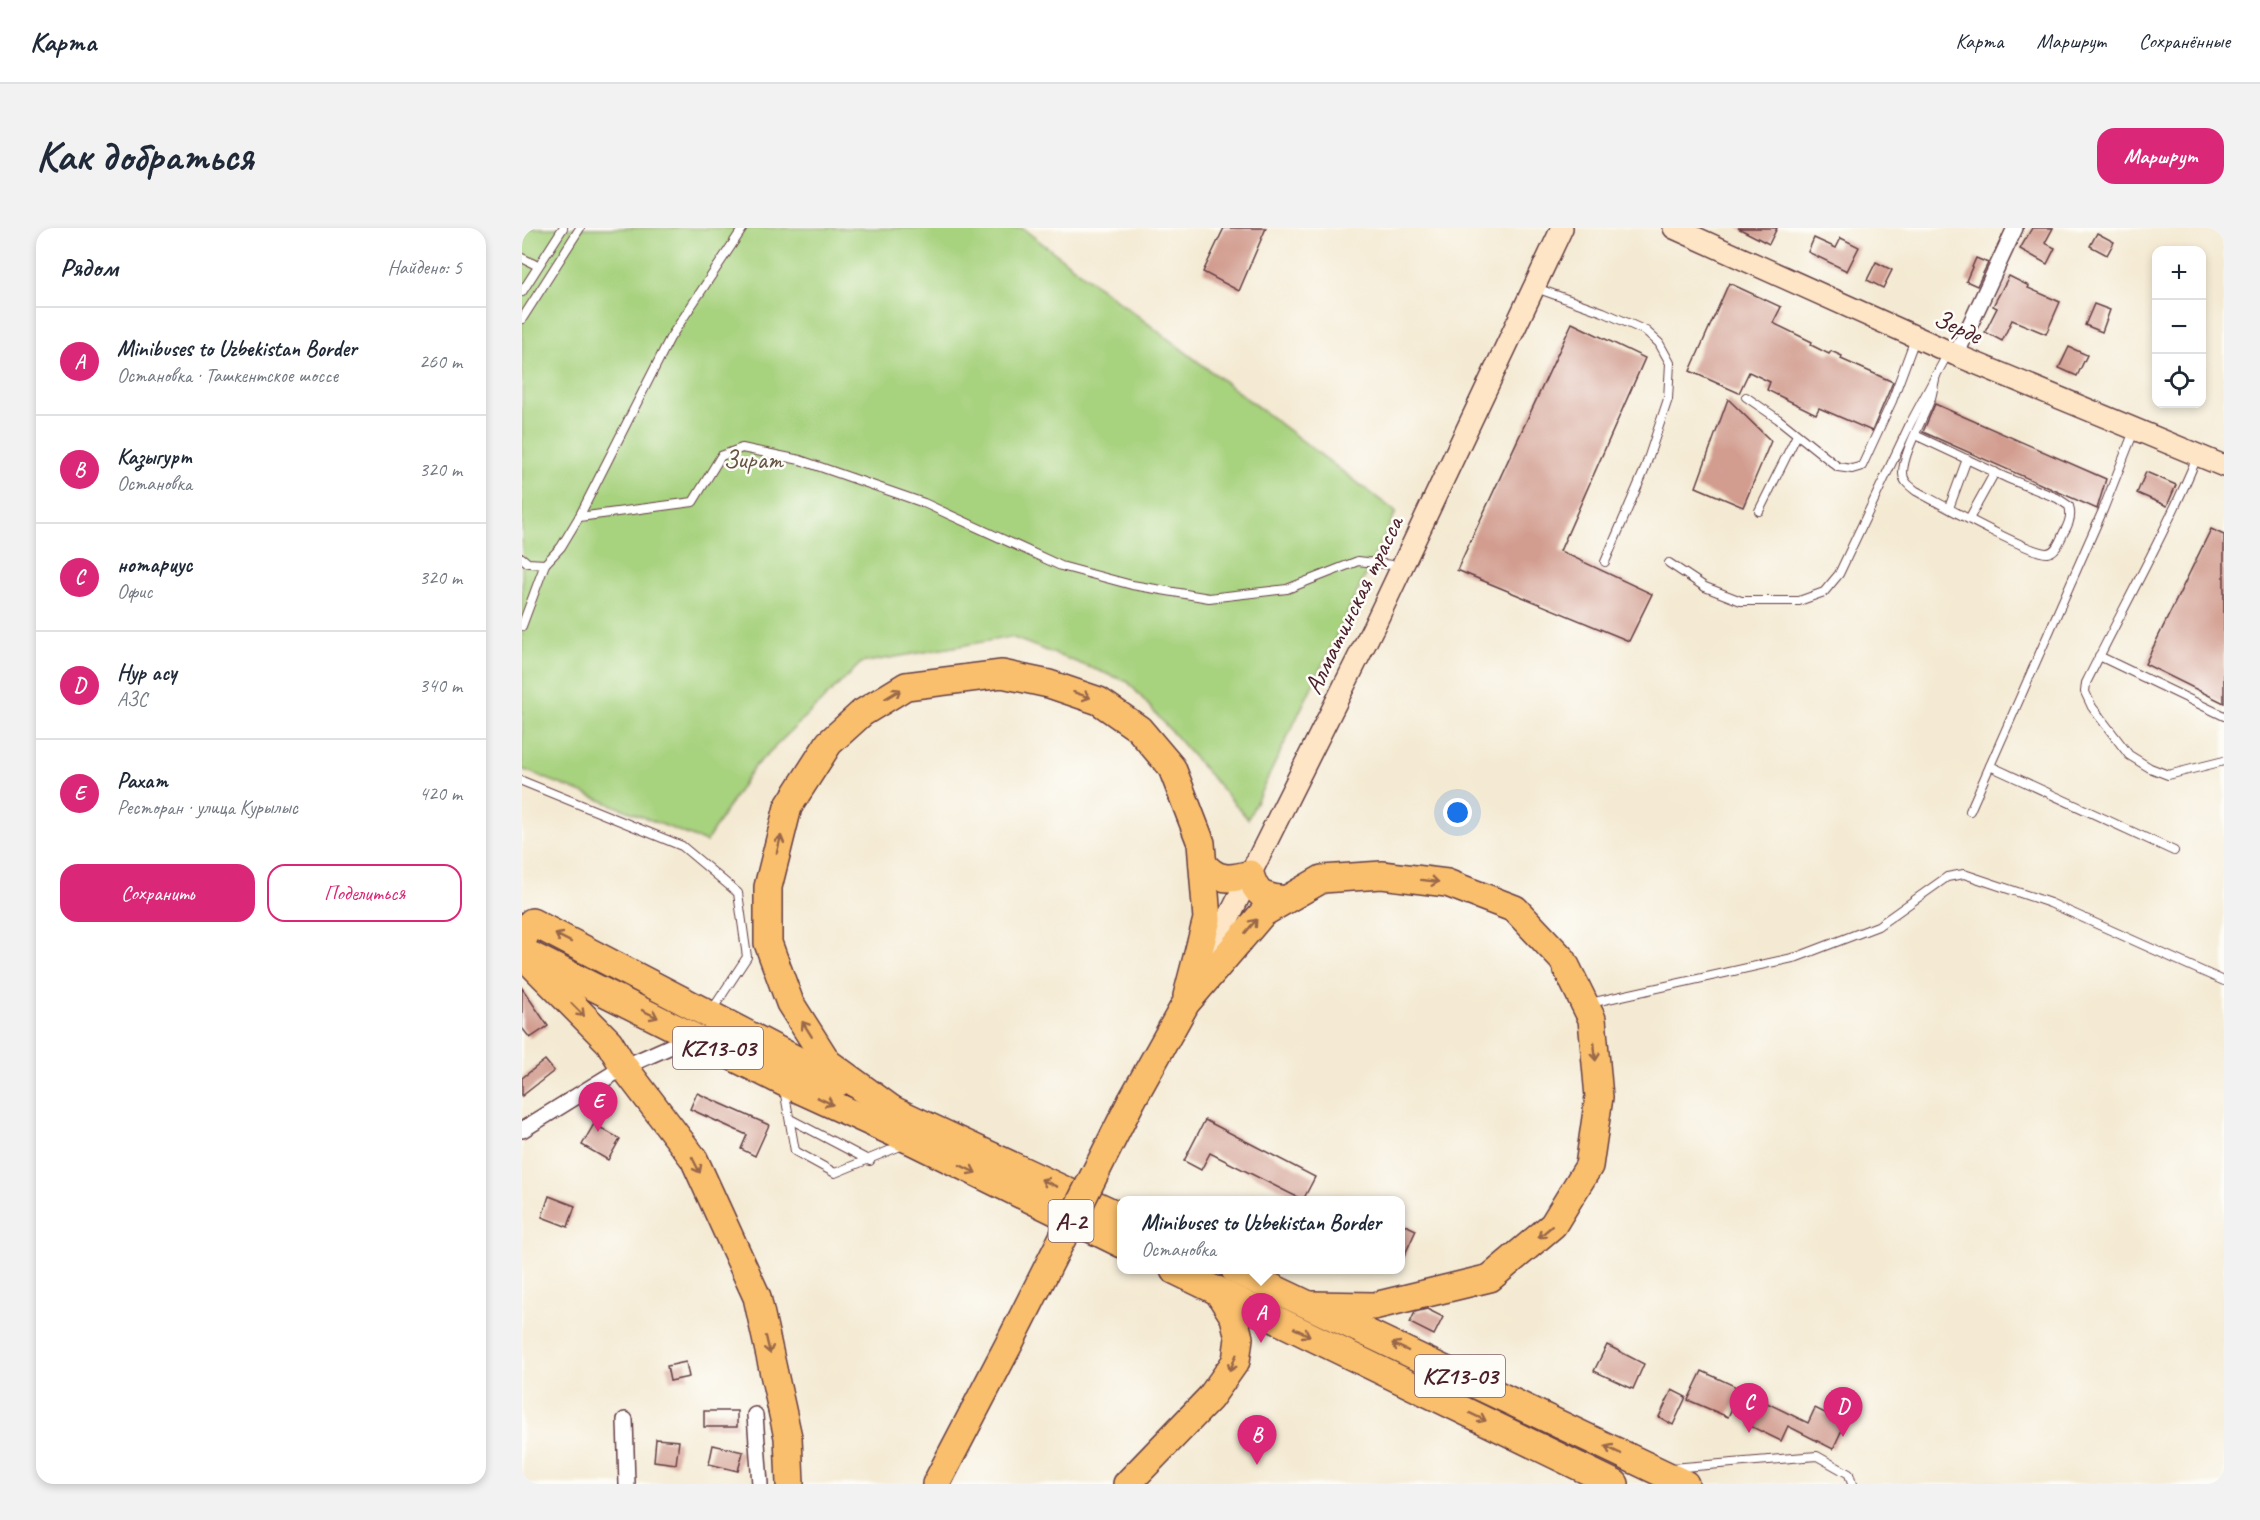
<!DOCTYPE html>
<html lang="ru">
<head>
<meta charset="utf-8">
<style>
  :root { --surface:#fff; --page:#f2f2f3; --text:#1f2937; --muted:#747a83; --line:#e0e1e3; --accent:#db2777 }
  body { margin:0; font-family:Caveat,sans-serif; background:var(--page); color:var(--text) }
  .controls { position:absolute; right:18px; top:18px; display:grid; overflow:hidden; border-radius:12px; box-shadow:0 3px 9px #0003 }
  .controls button { width:54px; height:54px; display:grid; place-items:center; padding:0; border:0; border-bottom:2px solid var(--line); background:var(--surface); color:var(--text); font:30px sans-serif }
  .you { position:absolute; left:936px; top:585px; width:21px; height:21px; margin:-15px; border:4px solid #fff; border-radius:50%; background:#1a73e8; box-shadow:0 0 0 9px #1a73e833 }
  .badge { display:grid; place-items:center; width:39px; height:39px; border-radius:50%; background:var(--accent); color:#fff; font-size:20px; font-weight:700 }
  .pin { position:absolute; translate:-50% -50px; filter:drop-shadow(0 2px 3px #0008) }
  .pin::after { content:''; position:absolute; top:32px; width:21px; height:18px; background:inherit; clip-path:polygon(0 0,100% 0,50% 100%) }
  .popup { position:absolute; left:595px; top:968px; width:288px; height:78px; box-sizing:border-box; display:grid; place-content:center; border-radius:12px; background:var(--surface); filter:drop-shadow(0 2px 4px #0005); font-size:20px; white-space:nowrap; color:var(--muted) }
  .popup b { font-size:22px; color:var(--text) }
  .popup::after { content:''; position:absolute; left:50%; top:100%; margin-left:-12px; border:12px solid transparent; border-top-color:var(--surface) }
  .list { margin:0; padding:0; list-style:none }
  h2 { display:flex; justify-content:space-between; align-items:center; height:78px; margin:0; padding:0 24px; font-size:26px }
  h2 small { font-size:20px; font-weight:400; color:var(--muted) }
  .list li { display:grid; grid-template-columns:39px 1fr auto; gap:18px; align-items:center; box-sizing:border-box; height:108px; padding:0 24px; border-top:2px solid var(--line) }
  .list b { display:block; font-size:22px; white-space:nowrap }
  .list p { margin:0; font-size:20px; white-space:nowrap; color:var(--muted) }
  .list em { font-size:20px; font-style:normal; color:var(--muted) }
  .actions { display:flex; gap:12px; padding:18px 24px }
  .actions a { flex:1; padding:14px 0; border:2px solid var(--accent); border-radius:18px; text-align:center; font-size:21px; color:var(--accent) }
  .actions .main { background:var(--accent); color:#fff }
  .icon { flex:none; width:33px; height:33px; fill:none; stroke:currentColor; stroke-width:2; stroke-linecap:round; stroke-linejoin:round }
  .map { position:relative; flex:none; width:1702px; height:1256px; overflow:hidden; border-radius:18px }
  header { display:flex; align-items:center; gap:36px; box-sizing:border-box; height:84px; padding:0 30px; background:var(--surface); border-bottom:2px solid var(--line) }
  header strong { font-size:28px }
  nav { display:flex; gap:33px; margin-inline-start:auto; font-size:21px }
  .intro { display:flex; align-items:center; justify-content:space-between; box-sizing:border-box; height:144px; padding:0 36px }
  h1 { margin:0; font-size:42px }
  .button { padding:15px 27px; border-radius:18px; background:var(--accent); color:#fff; font-size:21px; font-weight:700 }
  main { display:flex; gap:36px; padding:0 36px }
  aside { flex:1; background:var(--surface); border-radius:18px; box-shadow:0 3px 9px #0003 }
  .map>svg:first-child { display:block }
  .green { fill:#a7d27e; stroke:#787854; stroke-width:1.5 }
  .building { fill:#d29c8f }
  .lines { fill:none; stroke-linecap:round; stroke-linejoin:round }
  .lane-casing { stroke:#643d44; stroke-width:10 }
  .street-casing { stroke:#643d44; stroke-width:18 }
  .secondary-casing { stroke:#643d44; stroke-width:24 }
  .highway-casing { stroke:#643d44; stroke-width:30 }
  .lane { stroke:#fff; stroke-width:8 }
  .street { stroke:#fff; stroke-width:15 }
  .secondary { stroke:#fde5c5; stroke-width:21 }
  .highway { stroke:#f9bf6d; stroke-width:27 }
  .highway-bridge-casing { stroke:#643d44; stroke-width:30; stroke-linecap:butt }
  .highway-bridge { stroke:#f9bf6d; stroke-width:27 }
  .oneway { stroke:#996749 }
  .labels { text-anchor:middle; stroke-width:5; stroke-linejoin:round; paint-order:stroke }
  .shield { fill:#fdfcf7; stroke:#806168; stroke-width:1.5 }
  .shield-label { font-size:24px; font-weight:bold; fill:#4a1f2b }
  .street-label { font-size:26px; fill:#4a1f2b; stroke:#fdfcf7 }
  .park-label { font-size:26px; fill:#654; stroke:#fdfcf7 }
</style>
</head>
<body>
<header>
<strong>Карта</strong>
<nav><a>Карта</a><a>Маршрут</a><a>Сохранённые</a></nav>
</header>
<div class="intro"><h1>Как добраться</h1><a class="button">Маршрут</a></div>
<main>
<aside>
<h2>Рядом<small>Найдено: 5</small></h2>
<ul class="list">
<li><span class="badge">A</span><div><b>Minibuses to Uzbekistan Border</b><p>Остановка · Ташкентское шоссе</p></div><em>260 m</em></li>
<li><span class="badge">B</span><div><b>Казыгурт</b><p>Остановка</p></div><em>320 m</em></li>
<li><span class="badge">C</span><div><b>нотариус</b><p>Офис</p></div><em>320 m</em></li>
<li><span class="badge">D</span><div><b>Нур асу</b><p>АЗС</p></div><em>340 m</em></li>
<li><span class="badge">E</span><div><b>Рахат</b><p>Ресторан · улица Курылыс</p></div><em>420 m</em></li>
</ul>
<div class="actions"><a class="main">Сохранить</a><a>Поделиться</a></div>
</aside>
<div class="map">
<svg width="1702" height="1256" viewBox="0 0 1702 1256">
  <rect width="100%" height="100%" fill="#fdfcf7"/>
  <filter id="ink" filterUnits="userSpaceOnUse"><feTurbulence type="fractalNoise" baseFrequency=".0167" numOctaves="2"/><feDisplacementMap in="SourceGraphic" scale="12" xChannelSelector="R" yChannelSelector="G"/><feConvolveMatrix kernelMatrix="1 2 1 2 8 2 1 2 1" color-interpolation-filters="sRGB"/></filter>
  <filter id="wash" filterUnits="userSpaceOnUse"><feTurbulence type="fractalNoise" baseFrequency=".008" numOctaves="4" result="noise"/><feDisplacementMap in="SourceGraphic" scale="24" xChannelSelector="R" yChannelSelector="G"/><feGaussianBlur stdDeviation="1.35" result="paint"/><feColorMatrix in="noise" values="0 0 0 0 0 0 0 0 0 0 0 0 0 0 0 0 0 1.4 0 .05"/><feComposite in="paint" operator="in"/></filter>
  <g filter="url(#wash)">
    <rect width="100%" height="100%" fill="#f4ead3"/>
    <!-- green -->
    <path class="green" d="M0,0H500L874,284L726,591L606,454L489,409L339,435L231,540L184,614L0,541Z"/>
    <g id="blocks">
      <!-- building -->
      <g class="building">
        <path d="M702,0H744L717,63L681,44Z"/>
        <path d="M1216,0H1255L1247,16Z"/>
        <path d="M1510,0H1531L1523,15L1533,20L1525,36L1498,21Z"/>
        <path d="M1575,5L1592,14L1585,27L1568,18Z"/>
        <path d="M1292,10L1314,20L1319,10L1337,19L1325,43L1286,24Z"/>
        <path d="M1454,30L1466,35L1455,58L1444,53Z"/>
        <path d="M1354,34L1370,42L1361,60L1345,52Z"/>
        <path d="M1487,48L1507,58L1506,60L1538,74L1524,106L1490,92L1480,113L1463,104L1475,80L1471,78Z"/>
        <path d="M1207,55L1259,79L1251,95L1290,114L1289,117L1307,126L1309,123L1320,128L1319,131L1371,154L1350,203L1297,180L1294,186L1245,162L1248,154L1227,144L1217,165L1168,143Z"/>
        <path d="M1572,76L1588,82L1580,104L1563,97Z"/>
        <path d="M1050,95L1123,130L1038,323L1130,366L1107,413L935,342Z"/>
        <path d="M1547,119L1565,127L1555,148L1537,140Z"/>
        <path d="M1206,171L1249,213L1221,279L1174,259Z"/>
        <path d="M1413,176L1584,251L1575,281L1401,204Z"/>
        <path d="M1624,244L1654,257L1645,278L1615,265Z"/>
        <path d="M1689,301L1702,307V475L1623,436Z"/>
        <path d="M0,760L26,798L8,810L0,800Z"/>
        <path d="M23,832L32,843L0,868V850Z"/>
        <path d="M175,865L247,897L233,928L219,921L225,907L168,881Z"/>
        <path d="M683,892L793,949L781,972L688,925L679,942L662,933Z"/>
        <path d="M72,896L98,911L86,932L60,917Z"/>
        <path d="M27,968L53,978L46,999L20,989Z"/>
        <path d="M879,995L894,1002L879,1035Z"/>
        <path d="M905,1081L921,1089L912,1107L888,1095L893,1084Z"/>
        <path d="M1085,1117L1122,1136L1111,1161L1072,1143Z"/>
        <path d="M164,1134L167,1149L148,1153L145,1138Z"/>
        <path d="M1180,1143L1219,1161L1206,1189L1166,1172Z"/>
        <path d="M1150,1162L1164,1169L1151,1197L1137,1189Z"/>
        <path d="M1241,1173L1286,1195L1293,1180L1323,1195L1311,1221L1266,1198L1259,1213L1228,1198Z"/>
        <rect x="182" y="1183" width="33" height="16"/>
        <path d="M134,1211L157,1213L154,1236L132,1233Z"/>
        <path d="M191,1217L221,1224L216,1243L187,1236Z"/>
      </g>
    </g>
  </g>
  <g filter="url(#ink)">
    <use href="#blocks" fill-opacity="0" stroke="#643d44" stroke-width="1.5"/>
    <g class="lines">
      <defs>
        <g id="lane">
          <path d="M0,30L16,38"/>
          <path d="M1014,60L1081,84L1124,103L1137,115L1148,135L1146,171L1122,243L1083,334"/>
          <path d="M0,64L41,0"/>
          <path d="M0,91L58,0"/>
          <path d="M1224,169L1256,191L1316,239L1330,241L1340,238L1370,173L1393,111"/>
          <path d="M1393,207L1485,250L1535,270L1547,278C1550,287 1547,296 1542,304C1538,312 1535,324 1525,325C1508,326 1415,274 1394,263C1388,258 1381,254 1381,245C1381,224 1402,190 1409,170C1411,163 1412,155 1414,147"/>
          <path d="M1675,229C1643,306 1601,380 1564,455L1563,464L1570,479L1607,527L1628,540L1646,547L1702,533"/>
          <path d="M1427,280L1445,231"/>
          <path d="M1237,283L1275,207"/>
          <path d="M57,289L171,274L199,228L220,220L278,232L402,275L539,338L610,357L687,370L765,361L836,333L879,338"/>
          <path d="M1447,291L1473,244"/>
          <path d="M0,330L6,335L23,336L39,319L57,289L148,110L221,0"/>
          <path d="M1147,335L1183,359L1219,373H1277L1302,364L1317,346L1389,194L1426,125"/>
          <path d="M0,398L23,336"/>
          <path d="M1577,428L1702,488"/>
          <path d="M1468,538L1652,623"/>
          <path d="M0,553L160,618L216,665L225,729L190,782"/>
          <path d="M1448,583L1581,282L1612,203"/>
          <path d="M1068,775L1275,729L1356,698L1425,649L1442,646L1528,675L1702,753"/>
          <path d="M262,861L273,923L313,945L381,917"/>
          <path d="M268,891L348,933"/>
          <path d="M1150,1240L1295,1228L1327,1246L1330,1256"/>
        </g>
        <g id="street">
          <path d="M1434,127L1493,0"/>
          <path d="M0,902L102,839L172,808"/>
          <path d="M233,1187L238,1256"/>
          <path d="M103,1192L105,1256"/>
        </g>
        <g id="secondary">
          <path d="M1152,0L1434,127L1702,238"/>
          <path d="M679,745L853,396L1040,0"/>
        </g>
        <g id="highway">
          <path d="M681,636C695,653 708,652 728,646C735,669 741,668 763,672"/>
          <path d="M0,713L10,694L317,854"/>
          <path d="M0,723L261,854L390,913L600,1016"/>
          <path d="M9,735L87,814L102,839L172,931L235,1069L266,1209L268,1256"/>
          <path d="M610,872L664,775L741,685L800,651L860,647L925,655L993,681L1041,732L1070,791L1077,869L1067,938L1031,997L968,1050L852,1078L789,1077"/>
          <path d="M356,875L600,989"/>
          <path d="M372,883L306,835L268,775L246,715V659L266,579L307,515L340,485L384,458L480,446L527,456L577,473L617,501L650,540L679,615L685,691L665,768"/>
          <path d="M652,1042L1093,1256"/>
          <path d="M713,1042L1163,1256"/>
          <path d="M414,1256L488,1114"/>
          <path d="M605,1256L688,1170L714,1133L717,1110L712,1089L695,1062"/>
        </g>
      </defs>
      <!-- lane casing -->
      <use href="#lane" class="lane-casing"/>
      <!-- street casing -->
      <use href="#street" class="street-casing"/>
      <!-- secondary casing -->
      <use href="#secondary" class="secondary-casing"/>
      <!-- highway casing -->
      <use href="#highway" class="highway-casing"/>
      <!-- lane -->
      <use href="#lane" class="lane"/>
      <!-- street -->
      <use href="#street" class="street"/>
      <!-- secondary -->
      <use href="#secondary" class="secondary"/>
      <!-- highway -->
      <use href="#highway" class="highway"/>
      <defs>
        <path id="highway-bridge" d="M488,1114L610,872"/>
      </defs>
      <!-- highway-bridge casing -->
      <use href="#highway-bridge" class="highway-bridge-casing"/>
      <!-- highway-bridge -->
      <use href="#highway-bridge" class="highway-bridge"/>
    </g>
    <!-- one-way arrows -->
    <defs><path id="oneway-shaft" d="M-6 0H5M1.5-3L5.5 0L1.5 3" fill="none" stroke-width="1.6" stroke-linecap="round" stroke-linejoin="round" transform="scale(1.5)"/></defs>
    <g class="oneway">
      <use href="#oneway-shaft" transform="translate(371 466) rotate(-31)"/>
      <use href="#oneway-shaft" transform="translate(560 467) rotate(19)"/>
      <use href="#oneway-shaft" transform="translate(257 616) rotate(-76)"/>
      <use href="#oneway-shaft" transform="translate(908 653) rotate(7)"/>
      <use href="#oneway-shaft" transform="translate(729 698) rotate(-50)"/>
      <use href="#oneway-shaft" transform="translate(41 710) rotate(-153)"/>
      <use href="#oneway-shaft" transform="translate(56 782) rotate(45)"/>
      <use href="#oneway-shaft" transform="translate(128 786) rotate(26)"/>
      <use href="#oneway-shaft" transform="translate(285 801) rotate(-122)"/>
      <use href="#oneway-shaft" transform="translate(1073 824) rotate(85)"/>
      <use href="#oneway-shaft" transform="translate(303 873) rotate(25)"/>
      <use href="#oneway-shaft" transform="translate(174 937) rotate(63)"/>
      <use href="#oneway-shaft" transform="translate(446 941) rotate(26)"/>
      <use href="#oneway-shaft" transform="translate(527 955) rotate(-155)"/>
      <use href="#oneway-shaft" transform="translate(1023 1004) rotate(140)"/>
      <use href="#oneway-shaft" transform="translate(780 1104) rotate(26)"/>
      <use href="#oneway-shaft" transform="translate(246 1117) rotate(77)"/>
      <use href="#oneway-shaft" transform="translate(878 1119) rotate(-154)"/>
      <use href="#oneway-shaft" transform="translate(711 1135) rotate(112)"/>
      <use href="#oneway-shaft" transform="translate(956 1189) rotate(26)"/>
      <use href="#oneway-shaft" transform="translate(1091 1222) rotate(-154)"/>
    </g>
  </g>
  <g class="labels">
    <!-- shield labels -->
    <g class="shield">
      <rect x="151" y="799" width="90" height="42" rx="4.5"/>
      <rect x="526.5" y="972" width="45" height="42" rx="4.5"/>
      <rect x="893" y="1127" width="90" height="42" rx="4.5"/>
    </g>
    <g class="shield-label">
      <text x="196" y="828">KZ13-03</text>
      <text x="549" y="1001">A-2</text>
      <text x="938" y="1156">KZ13-03</text>
    </g>
    <!-- street labels -->
    <g class="street-label">
      <text transform="translate(1436 98) rotate(24)" y="9">Зерде</text>
      <text transform="translate(831 377) rotate(-64)" y="9">Алматинская трасса</text>
    </g>
    <!-- park labels -->
    <g class="park-label">
      <text x="231" y="240">Зират</text>
    </g>
  </g>
</svg>
<div class="controls">
<button>+</button>
<button>−</button>
<button><svg class="icon" aria-label="locate" viewBox="0 0 24 24"><circle cx="12" cy="12" r="6"/><path d="M12 2v4M12 18v4M2 12h4M18 12h4"/></svg></button>
</div>
<div class="you"></div>
<div class="pin badge" style="left:739px;top:1115px">A</div>
<div class="popup"><b>Minibuses to Uzbekistan Border</b>Остановка</div>
<div class="pin badge" style="left:735px;top:1237px">B</div>
<div class="pin badge" style="left:1227px;top:1205px">C</div>
<div class="pin badge" style="left:1321px;top:1209px">D</div>
<div class="pin badge" style="left:76px;top:904px">E</div>
</div>
</main>
</body>
</html>
